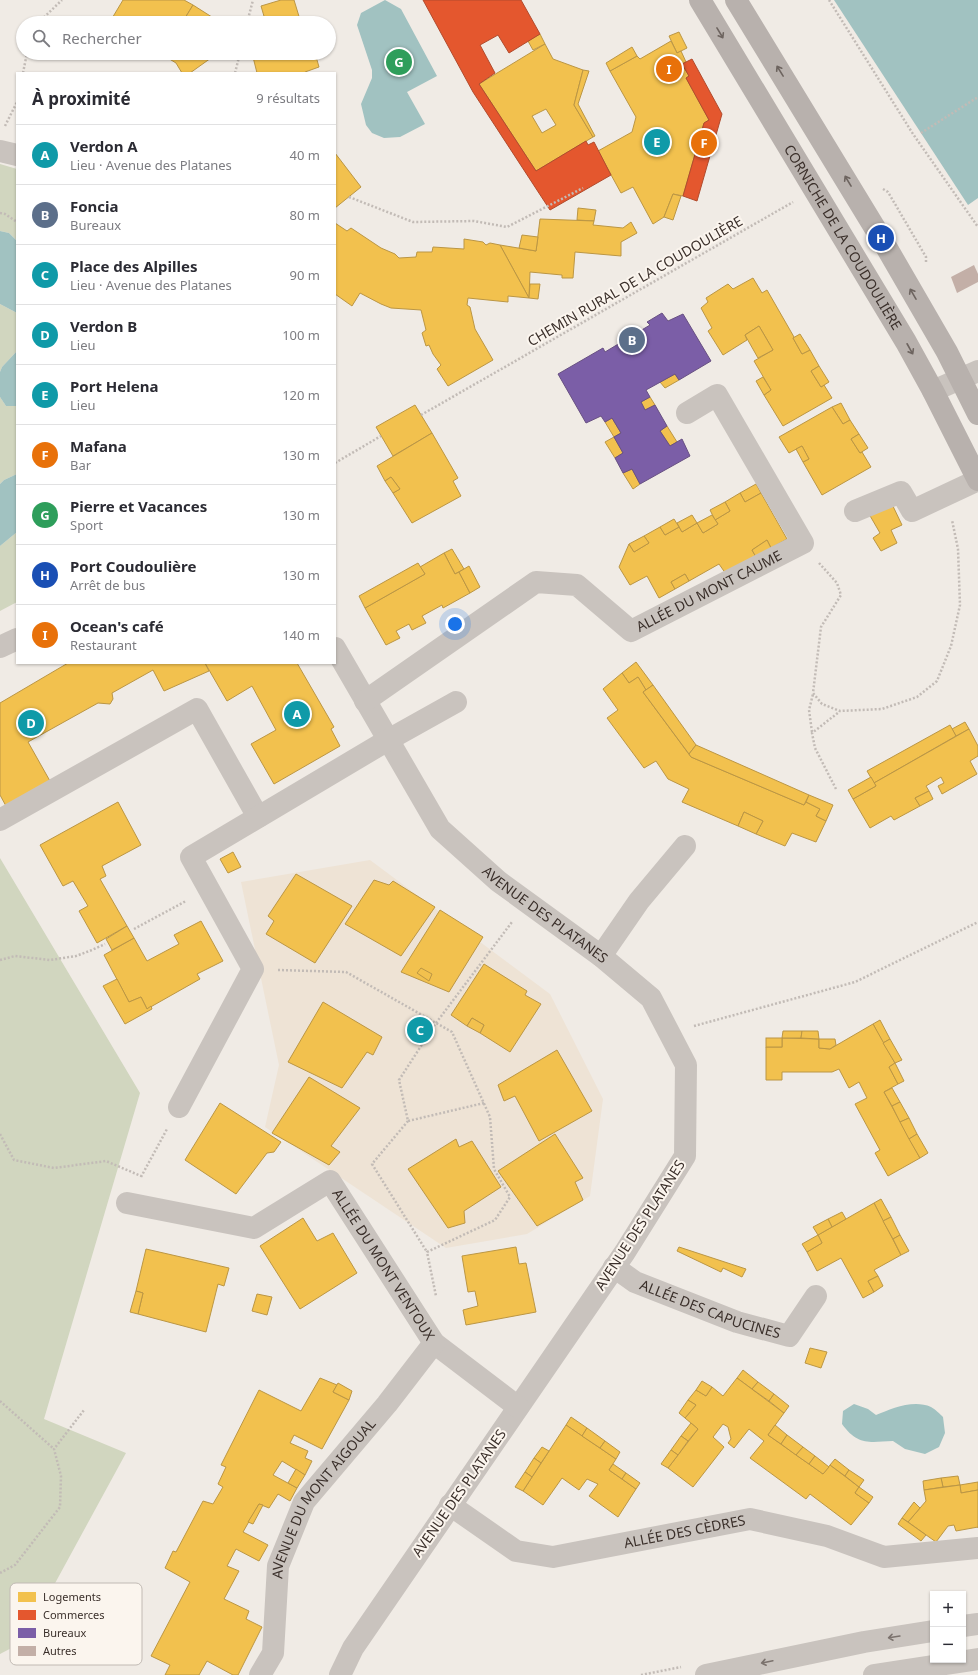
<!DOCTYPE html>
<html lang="fr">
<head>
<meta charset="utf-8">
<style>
  :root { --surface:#fff; --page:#f7f7f7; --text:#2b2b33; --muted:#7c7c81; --line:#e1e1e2; --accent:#7a716c }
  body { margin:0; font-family:"Noto Sans",sans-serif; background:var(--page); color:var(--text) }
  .controls { position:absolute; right:12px; bottom:12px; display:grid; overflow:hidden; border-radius:0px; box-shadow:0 1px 3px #0004 }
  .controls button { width:36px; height:36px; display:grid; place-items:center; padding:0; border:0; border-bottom:1px solid var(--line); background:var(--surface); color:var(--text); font:20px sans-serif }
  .you { position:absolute; left:455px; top:624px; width:14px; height:14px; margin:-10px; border:3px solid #fff; border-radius:50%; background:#1a73e8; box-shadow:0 0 0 6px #1a73e833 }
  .badge { display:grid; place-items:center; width:26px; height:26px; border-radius:50%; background:var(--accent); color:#fff; font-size:13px; font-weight:700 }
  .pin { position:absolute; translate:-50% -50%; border:2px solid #fff; box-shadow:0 1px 4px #0006 }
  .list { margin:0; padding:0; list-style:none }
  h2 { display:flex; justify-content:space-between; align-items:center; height:52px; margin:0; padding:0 16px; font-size:17px }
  h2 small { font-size:13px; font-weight:400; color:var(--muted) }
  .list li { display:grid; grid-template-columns:26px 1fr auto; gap:12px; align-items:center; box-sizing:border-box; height:60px; padding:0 16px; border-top:1px solid var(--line) }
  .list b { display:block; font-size:15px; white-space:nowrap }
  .list p { margin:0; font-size:13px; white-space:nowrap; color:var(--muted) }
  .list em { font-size:13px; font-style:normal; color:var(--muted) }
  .icon { flex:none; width:22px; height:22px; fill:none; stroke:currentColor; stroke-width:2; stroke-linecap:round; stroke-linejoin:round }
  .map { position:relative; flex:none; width:978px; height:1675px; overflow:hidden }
  .search { position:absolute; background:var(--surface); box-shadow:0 1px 3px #0004; left:16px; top:16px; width:320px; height:44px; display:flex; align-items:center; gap:10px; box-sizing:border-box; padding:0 14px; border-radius:22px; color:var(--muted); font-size:15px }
  .panel { position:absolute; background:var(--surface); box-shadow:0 1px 3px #0004; left:16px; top:72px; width:320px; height:592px; border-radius:0px }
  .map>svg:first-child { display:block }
  .green { fill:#d1d6bf }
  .plaza { fill:#eee3d5 }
  .water { fill:#a1c2c1 }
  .homes { fill:#f2c14e; stroke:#bb9644; fill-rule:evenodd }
  .shops { fill:#e4572e; stroke:#b14b2d }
  .offices { fill:#7b5ea7; stroke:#685082 }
  .building { fill:#c3afa7 }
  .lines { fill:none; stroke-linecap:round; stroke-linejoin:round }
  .path { stroke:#c2bbb6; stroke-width:2.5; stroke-dasharray:2 2; stroke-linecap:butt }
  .minor { stroke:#c9c3be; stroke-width:22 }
  .major { stroke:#b8b1ad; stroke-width:22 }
  .oneway { stroke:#6d645f }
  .oneway2 { stroke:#7b726d }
  .labels { text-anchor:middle; stroke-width:4; stroke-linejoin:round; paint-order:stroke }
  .street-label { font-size:14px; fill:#3b302b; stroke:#fbf5ee }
  .key { fill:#fbf5ee; stroke:#c1bab4; stroke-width:1 }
  .key-label { font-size:11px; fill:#3b302b }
</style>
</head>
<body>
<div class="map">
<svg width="978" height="1675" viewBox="0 0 978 1675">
  <rect width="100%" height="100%" fill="#f0ebe5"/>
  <!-- green -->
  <g class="green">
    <path d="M0,164L17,169V241L9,233L0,231Z"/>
    <path d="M0,304L17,313V351L2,367L0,372Z"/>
    <path d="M0,397L6,406H17V474L4,480L0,484Z"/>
    <path d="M17,532V602L0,611V546Z"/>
    <path d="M0,858L140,1093L44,1419L126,1453L23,1642L0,1654Z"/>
  </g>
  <!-- plaza -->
  <path class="plaza" d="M370,860L550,994L603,1099L590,1196L527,1234L446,1248L265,1127L279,1065L241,882Z"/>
  <!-- water -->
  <g class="water">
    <path d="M385,0L401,9L437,76L407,92L425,124L400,137L384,138L372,133L366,125L361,104L372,78V70L357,25L361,13Z"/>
    <path d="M834,0H978V198L968,205Z"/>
    <path d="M0,231L9,233L17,241V313L0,304Z"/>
    <path d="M17,351V406H6L0,397V372L2,367Z"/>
    <path d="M17,474V532L0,546V484L4,480Z"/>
    <path d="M854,1404L868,1409L876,1415C891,1409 913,1399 931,1407C935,1409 940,1414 943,1417L945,1433L939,1447L925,1454L905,1449L893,1441C869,1442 858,1446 842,1424L843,1411Z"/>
  </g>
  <!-- homes -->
  <g class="homes">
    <path d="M123,0H184L193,5L182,23H117L111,20Z"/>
    <path d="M281,0H294L301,23H266L261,6Z"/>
    <path d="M193,5L215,19L218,23H182Z"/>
    <path d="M679,32L687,48L677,53L669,36Z"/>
    <path d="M540,34L545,44L533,50L528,41Z"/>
    <path d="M671,41L677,53L681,51L686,62L682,64L689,76L686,78L709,120L704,123L683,196L673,194L664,217L653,224L633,187L621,193L598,151L632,132L636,117L610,71L637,56L640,59Z"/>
    <path d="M545,44L553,59L583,70L574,105L593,137L536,171L479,84ZM546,109L556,125L542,133L532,116Z"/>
    <path d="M632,47L637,56L610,71L606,63Z"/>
    <path d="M164,53H218L190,73H182L176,63L163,55Z"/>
    <path d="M252,53H315L319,67L305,72V73H257Z"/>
    <path d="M583,70L589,71L578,104L595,136L593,137L574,105Z"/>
    <path d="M335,153L361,187L335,208Z"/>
    <path d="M673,194L681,196L673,220L664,217Z"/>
    <path d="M578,208L596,210L594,221L577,220Z"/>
    <path d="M540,219L594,221L593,225L623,228L631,222L637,233L621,242V256L575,252L573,278H562V275L530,272L529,298L500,245L536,251Z"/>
    <path d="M335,223L347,231L351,228L381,248L395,254L399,258L416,257L417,252H432L433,247L464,249V239L483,242L486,245L490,243L500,245L529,298L508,296V302L468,298L467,305L470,307L475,329L493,360L448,386L437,369L441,365L433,354L429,345L426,346L422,333L426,330L421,310L391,308L381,304L360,293L352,306L335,294Z"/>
    <path d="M522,235L538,237L536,251L519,248Z"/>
    <path d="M753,278L762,293L767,290L794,337L793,338L802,354L810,350L819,366L811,371L821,387L824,385L832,398L783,426L764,395L771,390L754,361L773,350L759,326L745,335L747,340L723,355L708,331L712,328L701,308L708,302L706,298L728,284L733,289Z"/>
    <path d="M530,284H540L538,299L529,298Z"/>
    <path d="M759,326L773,350L758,358L745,335Z"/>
    <path d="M800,334L810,350L802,354L793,338Z"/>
    <path d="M819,366L829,382L821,387L811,371Z"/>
    <path d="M675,374L679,380L665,388L660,382Z"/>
    <path d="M763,377L771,390L764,395L756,381Z"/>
    <path d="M650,397L655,405L645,410L641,402Z"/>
    <path d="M841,403L850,420L843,424L832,407Z"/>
    <path d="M415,405L432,433L393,456L376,427Z"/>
    <path d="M832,407L843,424L850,420L859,434L851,439L860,453L862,452L871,467L822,495L803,462L809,459L802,446L789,453L779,437Z"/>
    <path d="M612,418L621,433L614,437L605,422Z"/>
    <path d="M667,426L677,442L670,446L660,431Z"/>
    <path d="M432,433L458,478L453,481L461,496L412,523L393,493L400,489L391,477L385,481L377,466Z"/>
    <path d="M859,434L868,448L860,453L851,439Z"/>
    <path d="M614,437L623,453L615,458L605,442Z"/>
    <path d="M802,446L809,459L803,462L796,449Z"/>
    <path d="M632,469L640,484L633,489L623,473Z"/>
    <path d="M391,477L400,489L393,493L385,481Z"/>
    <path d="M756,484L761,493L745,502L740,493Z"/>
    <path d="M740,493L745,502L761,493L787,539L771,548L767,540L752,550L756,557L726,574L719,564L689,581L685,574L671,582L675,589L659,598L647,576L630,585L619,567L629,544L634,552L649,543L644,536L660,527L665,535L679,527L682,532L697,523L703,533L718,524L715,520L730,511L725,502Z"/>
    <path d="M725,502L730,511L715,520L710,510Z"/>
    <path d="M891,502L902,525L891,530L897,543L881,551L873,538L880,533L869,514Z"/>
    <path d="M692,515L697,523L682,532L677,523Z"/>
    <path d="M712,515L718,524L703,533L697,523Z"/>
    <path d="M674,519L679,527L665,535L660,527Z"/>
    <path d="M644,536L649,543L634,552L629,544Z"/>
    <path d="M767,540L771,548L756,557L752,550Z"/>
    <path d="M452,549L464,569L455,574L444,553Z"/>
    <path d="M444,553L455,574L459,572L470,593L443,608L442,605L422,616L426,623L412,630L409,624L396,631L400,638L386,645L365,608L425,574L420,567Z"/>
    <path d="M418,563L425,574L365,608L359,596Z"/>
    <path d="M469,566L480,587L470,593L459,572Z"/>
    <path d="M685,574L689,581L675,589L671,582Z"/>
    <path d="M636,662L653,685L646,690L638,677L629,683L622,673Z"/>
    <path d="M68,663H205L209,671L164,691L153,670L112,693L113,699L110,704L98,703L28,742L50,781L6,806L0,795V703Z"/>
    <path d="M205,663H297L334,727L331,729L340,746L274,784L251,744L276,730L252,686L227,701Z"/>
    <path d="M622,673L629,683L638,677L646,690L643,692L691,757L804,805L806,802L820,809L816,816L826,821L816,842L792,833L785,846L756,834L763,821L744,812L738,826L682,802L689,789L668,779L656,761L644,768L607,718L618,710L603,689Z"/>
    <path d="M653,685L696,745L689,754L643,692Z"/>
    <path d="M965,722L969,729L956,736L952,729Z"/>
    <path d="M950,725L956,736L874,783L867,771Z"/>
    <path d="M969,729L978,746V756L970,761L977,774L942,794L938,786L944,783L941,777L926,786L929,791L915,798L920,806L894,820L891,816L870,828L853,799L876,786L874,783Z"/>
    <path d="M696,745L809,795L804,805L691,757L689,754Z"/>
    <path d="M871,777L876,786L853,799L848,790Z"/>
    <path d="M929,791L933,799L920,806L915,798Z"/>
    <path d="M809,795L833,805L826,821L816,816L820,809L806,802Z"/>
    <path d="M118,802L141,845L102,866L106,876L100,879L127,926L97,943L79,911L88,906L73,881L63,886L40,845Z"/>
    <path d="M744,812L763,821L756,834L738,826Z"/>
    <path d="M233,852L241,867L228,873L220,859Z"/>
    <path d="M296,874L352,906L315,963L266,934L274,921L268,916Z"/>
    <path d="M374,880L389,885L393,881L435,907L401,956L345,924Z"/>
    <path d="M440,910L483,937L449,992L401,972Z"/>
    <path d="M201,921L223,961L197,974L200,979L147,1009L141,997L129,1002L104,955L134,938L147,961L179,944L174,935Z"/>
    <path d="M127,926L134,938L112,950L106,939Z"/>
    <path d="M484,964L527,991L525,995L541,1004L510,1052L480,1033L484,1025L472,1018L467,1026L451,1015Z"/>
    <path d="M421,968L432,974L429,981L417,973Z"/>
    <path d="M117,979L129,1002L141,997L147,1009L151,1006L152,1009L125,1024L103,986Z"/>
    <path d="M323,1002L382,1037L373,1055L367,1052L342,1088L288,1062Z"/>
    <path d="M472,1018L484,1025L480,1033L467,1026Z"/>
    <path d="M880,1020L890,1039L883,1043L873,1024Z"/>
    <path d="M873,1024L895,1063L889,1067L898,1084L884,1092L920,1158L888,1176L875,1153L880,1150L855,1104L867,1098L859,1082L849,1088L839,1069L832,1072H782V1080H766V1047H782V1038L819,1039V1048L830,1049Z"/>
    <path d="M783,1031H802L801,1038H782Z"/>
    <path d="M802,1031H818L819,1039L801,1038Z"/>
    <rect x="766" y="1038" width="16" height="9"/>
    <path d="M819,1039H835L836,1045L830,1049L819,1048Z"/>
    <path d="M890,1039L902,1060L895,1063L883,1043Z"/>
    <path d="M557,1050L592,1111L539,1141L515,1096L504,1101L498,1085Z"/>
    <path d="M895,1063L904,1081L898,1084L889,1067Z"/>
    <path d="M309,1077L360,1108L331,1146L340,1152L329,1165L272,1133Z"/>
    <path d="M892,1088L900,1102L892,1106L884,1092Z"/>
    <path d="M900,1102L909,1118L900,1122L892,1106Z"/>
    <path d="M220,1103L281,1142L274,1152L267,1153L236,1194L185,1160Z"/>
    <path d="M909,1118L917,1134L909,1139L900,1122Z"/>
    <path d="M555,1134L583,1178L575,1182L583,1200L537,1226L498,1171Z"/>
    <path d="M917,1134L928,1153L920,1158L909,1139Z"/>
    <path d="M456,1139L459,1147L472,1141L501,1187L464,1211L465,1223L448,1228L408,1169Z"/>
    <path d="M881,1199L891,1217L883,1221L874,1203Z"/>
    <path d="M874,1203L901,1255L874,1270L878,1276L868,1281L874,1292L863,1298L841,1258L817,1271L807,1252L822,1243L818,1235Z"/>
    <path d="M842,1212L846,1219L832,1227L828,1219Z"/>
    <path d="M891,1217L900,1235L893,1239L883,1221Z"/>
    <path d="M303,1218L317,1241L333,1233L357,1273L300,1309L260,1246Z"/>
    <path d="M828,1219L832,1227L818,1235L813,1227Z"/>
    <path d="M818,1235L822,1243L807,1252L802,1244Z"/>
    <path d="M900,1235L909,1251L901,1255L893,1239Z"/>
    <path d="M516,1247L519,1264L526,1263L536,1312L466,1325L463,1310L478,1306L475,1291L468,1292L462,1256Z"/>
    <path d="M679,1247L746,1269L742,1277L723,1268L721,1272L677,1251Z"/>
    <path d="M146,1249L229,1268L224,1286L218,1284L206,1332L138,1314L143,1293L136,1291Z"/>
    <path d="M878,1276L883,1286L874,1292L868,1281Z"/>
    <path d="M136,1291L143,1293L138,1314L130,1312Z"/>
    <path d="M257,1294L272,1297L267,1315L252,1311Z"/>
    <path d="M810,1348L827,1352L821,1368L805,1363Z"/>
    <path d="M743,1370L758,1382L752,1389L737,1378Z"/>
    <path d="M320,1378L337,1385L333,1392L349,1400L322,1449L294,1435L290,1443L308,1451L305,1458L312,1461L305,1475L282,1461L273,1475L297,1488L290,1501L278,1494L269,1508L259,1504L243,1532L268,1545L259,1561L236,1549L227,1566L239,1571L224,1599L249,1611L246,1619L262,1627L238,1675H233L207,1661L199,1675H165L170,1665L151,1656L190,1582L165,1568L173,1551L176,1552L203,1501L213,1504L223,1487L218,1484L226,1467L221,1465L259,1390L301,1411Z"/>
    <path d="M737,1378L784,1413L768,1435L823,1474L830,1465L859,1487L855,1493L869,1503L851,1525L810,1494L806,1499L750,1458L764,1441L749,1429L734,1448L728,1443L731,1439L728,1427L723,1424L713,1437L724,1447L693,1487L668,1468L698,1429L685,1418L696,1405L688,1400L696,1390L706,1396L712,1387L723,1396Z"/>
    <path d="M702,1381L712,1387L706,1396L696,1390Z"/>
    <path d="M758,1382L774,1394L769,1401L752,1389Z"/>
    <path d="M338,1383L352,1391L349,1400L333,1392Z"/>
    <path d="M774,1394L789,1406L784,1413L769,1401Z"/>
    <path d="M688,1400L696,1405L685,1418L679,1413Z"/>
    <path d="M571,1417L587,1428L582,1436L566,1425Z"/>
    <path d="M691,1423L698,1429L688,1441L681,1436Z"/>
    <path d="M566,1425L616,1459L609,1470L636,1489L618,1517L589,1496L598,1484L587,1479L579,1490L562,1478L543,1505L523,1491Z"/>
    <path d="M775,1425L787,1435L781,1444L768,1435Z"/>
    <path d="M587,1428L605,1441L600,1448L582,1436Z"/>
    <path d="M787,1435L803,1447L796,1455L781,1444Z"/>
    <path d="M681,1436L688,1441L678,1455L671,1450Z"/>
    <path d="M605,1441L620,1452L616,1459L600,1448Z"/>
    <path d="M542,1447L549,1451L541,1463L534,1458Z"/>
    <path d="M803,1447L815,1456L809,1464L796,1455Z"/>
    <path d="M671,1450L678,1455L668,1468L661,1464Z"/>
    <path d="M815,1456L829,1467L823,1474L809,1464Z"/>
    <path d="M534,1458L541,1463L532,1477L525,1472Z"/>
    <path d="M835,1459L849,1470L845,1476L830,1465Z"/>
    <path d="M613,1464L626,1473L622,1479L609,1470Z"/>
    <path d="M296,1469L305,1475L297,1488L288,1483Z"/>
    <path d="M849,1470L864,1480L859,1487L845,1476Z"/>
    <path d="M525,1472L532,1477L523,1491L515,1487Z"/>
    <path d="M626,1473L640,1483L636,1489L622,1479Z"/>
    <path d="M958,1476L960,1485L943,1487L941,1478Z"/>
    <path d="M941,1478L943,1487L924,1490L923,1481Z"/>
    <path d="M978,1482V1490L961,1493L960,1485Z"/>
    <path d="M960,1485L961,1493L978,1490V1528V1527L956,1531L954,1525L948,1526L936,1542L908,1522L926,1501L924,1490Z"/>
    <path d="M859,1487L873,1497L869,1503L855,1493Z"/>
    <path d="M914,1502L920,1508L908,1522L902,1518Z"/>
    <path d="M259,1504L263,1505L253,1524L248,1522Z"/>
    <path d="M902,1518L926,1535L921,1541L898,1524Z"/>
  </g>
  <!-- shops -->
  <g class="shops">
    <path d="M423,0H521L540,34L509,53L498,35L480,45L495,73L479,84L536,171L586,141L588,145L594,142L611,175L550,210L473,92Z"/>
    <path d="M692,59L722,114L697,201L683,196L704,123L709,120L686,78L689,76L682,64Z"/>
  </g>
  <!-- offices -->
  <path class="offices" d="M662,313L668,321L683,314L711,361L679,380L675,374L646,390L650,397L641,402L645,410L655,405L667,426L660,431L670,446L682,439L690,456L640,484L632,469L623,473L615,458L623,453L614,437L621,433L612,418L605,422L601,416L586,423L558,374L603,348L605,352L650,325L647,322Z"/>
  <!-- building -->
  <path class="building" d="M974,265L978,274V282L957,293L951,277Z"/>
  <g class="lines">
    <!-- path -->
    <g class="path">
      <path d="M829,0L913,134L978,227"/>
      <path d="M38,23L62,0"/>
      <path d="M247,23L253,0"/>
      <path d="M23,73L27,53"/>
      <path d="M235,73L240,53"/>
      <path d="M5,126L17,102"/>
      <path d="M921,133L978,97"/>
      <path d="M883,189L888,192L926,257V263"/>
      <path d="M349,197L413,222L474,221L507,227L583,188"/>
      <path d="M0,213L5,214L17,222"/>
      <path d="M421,415L793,202"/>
      <path d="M335,463L381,436"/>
      <path d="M819,563L837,583L841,595L821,627L813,693L822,704L840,711L882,709L917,697L937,681L951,646L960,605L958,549L952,520"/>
      <path d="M812,732L809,710L813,694"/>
      <path d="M836,789L815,748L812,733L839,712"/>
      <path d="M134,929L186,901"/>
      <path d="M0,960L15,956L50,960L76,956L92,950L105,944"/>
      <path d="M278,970L346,972L452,1032L490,1117L494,1169L510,1197L495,1220L427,1252L436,1296"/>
      <path d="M694,1026L855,982L978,922"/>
      <path d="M484,1103L408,1121L399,1080L436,1023L512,922"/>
      <path d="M408,1121L372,1164L427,1252"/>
      <path d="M0,1134L14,1160L54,1168L106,1161L141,1176"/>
      <path d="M141,1177L167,1129"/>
      <path d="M0,1401L54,1449"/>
      <path d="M0,1573L15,1565L60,1507L61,1476L54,1449L84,1410"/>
      <path d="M641,1675L681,1667"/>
    </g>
    <!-- minor -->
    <g class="minor">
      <path d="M0,151L17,155"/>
      <path d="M933,391L978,371"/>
      <path d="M855,511L901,492L912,511L978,480"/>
      <path d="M0,647L17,639"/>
      <path id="s1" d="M335,648L440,829L498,881L601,956L651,998L686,1065L685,1156L625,1252L353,1648L340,1675"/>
      <path id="s2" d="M365,701L536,582L577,585L631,631L803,543L717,395L687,413"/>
      <path d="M0,820L197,709L258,817"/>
      <path d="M601,956L639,901L685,846"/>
      <path d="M179,1107L253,969L191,857L388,740L456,702"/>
      <path id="s3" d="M127,1203L254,1228L330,1181L434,1343L518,1407"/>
      <path id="s4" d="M614,1267L635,1282L737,1322L789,1336L816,1296"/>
      <path id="s5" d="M450,1505L516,1551L553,1557L750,1519L827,1536L884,1557L978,1548"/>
      <path d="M963,1626L978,1624"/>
      <path id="s6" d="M260,1675L273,1653L278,1566L304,1502L387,1404L434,1343"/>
      <path d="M706,1675L864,1642L933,1631"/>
      <path d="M874,1675L978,1659"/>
    </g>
    <!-- major -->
    <g class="major">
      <path id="s7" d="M700,0L906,342L933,391L978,480"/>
      <path d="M736,0L881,238L947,352L978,414"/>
    </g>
  </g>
  <!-- one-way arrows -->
  <defs><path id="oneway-shaft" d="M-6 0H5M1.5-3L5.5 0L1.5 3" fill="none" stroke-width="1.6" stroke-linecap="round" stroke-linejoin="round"/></defs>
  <g class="oneway">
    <use href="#oneway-shaft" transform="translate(720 33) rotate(59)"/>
    <use href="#oneway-shaft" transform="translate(780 71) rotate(-122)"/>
    <use href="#oneway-shaft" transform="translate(848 181) rotate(-121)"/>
    <use href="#oneway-shaft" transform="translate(913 294) rotate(-120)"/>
    <use href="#oneway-shaft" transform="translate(910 349) rotate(61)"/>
  </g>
  <g class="oneway2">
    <use href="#oneway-shaft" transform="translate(894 1637) rotate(171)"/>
    <use href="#oneway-shaft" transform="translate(767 1662) rotate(168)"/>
  </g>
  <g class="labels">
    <!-- street labels -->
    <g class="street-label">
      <text dy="5" stroke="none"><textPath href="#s7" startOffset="277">CORNICHE DE LA COUDOULIÈRE</textPath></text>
      <text transform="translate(635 281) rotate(-30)" y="5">CHEMIN RURAL DE LA COUDOULIÈRE</text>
      <text dy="5" stroke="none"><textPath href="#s2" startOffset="408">ALLÉE DU MONT CAUME</textPath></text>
      <text dy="5" stroke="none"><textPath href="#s1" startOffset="345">AVENUE DES PLATANES</textPath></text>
      <text transform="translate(640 1225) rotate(-57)" y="5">AVENUE DES PLATANES</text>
      <text dy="5" stroke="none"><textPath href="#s3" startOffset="318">ALLÉE DU MONT VENTOUX</textPath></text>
      <text dy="5" stroke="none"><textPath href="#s4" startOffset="106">ALLÉE DES CAPUCINES</textPath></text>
      <text transform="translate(459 1493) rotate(-55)" y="5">AVENUE DES PLATANES</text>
      <text dy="5" stroke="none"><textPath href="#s6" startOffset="194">AVENUE DU MONT AIGOUAL</textPath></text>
      <text dy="5" stroke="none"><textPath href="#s5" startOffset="252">ALLÉE DES CÈDRES</textPath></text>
    </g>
  </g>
  <!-- legend -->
  <rect x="10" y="1583" width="132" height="82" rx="6" class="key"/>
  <rect x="18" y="1592" width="18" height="10" fill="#f2c14e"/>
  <rect x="18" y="1610" width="18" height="10" fill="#e4572e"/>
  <rect x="18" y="1628" width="18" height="10" fill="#7b5ea7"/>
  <rect x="18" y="1646" width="18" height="10" fill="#c3afa7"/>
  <g class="key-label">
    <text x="43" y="1601">Logements</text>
    <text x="43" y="1619">Commerces</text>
    <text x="43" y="1637">Bureaux</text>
    <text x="43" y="1655">Autres</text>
  </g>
</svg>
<div class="controls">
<button>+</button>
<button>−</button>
</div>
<div class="you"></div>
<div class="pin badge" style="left:297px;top:714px;background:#0f9aa8">A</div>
<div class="pin badge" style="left:632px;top:340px;background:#5c6f8a">B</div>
<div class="pin badge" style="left:420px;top:1030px;background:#0f9aa8">C</div>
<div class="pin badge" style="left:31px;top:723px;background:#0f9aa8">D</div>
<div class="pin badge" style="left:657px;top:142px;background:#0f9aa8">E</div>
<div class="pin badge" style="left:704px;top:143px;background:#e8710a">F</div>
<div class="pin badge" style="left:399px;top:62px;background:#2e9e5b">G</div>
<div class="pin badge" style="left:881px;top:238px;background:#1a4fb4">H</div>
<div class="pin badge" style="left:669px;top:69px;background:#e8710a">I</div>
<div class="search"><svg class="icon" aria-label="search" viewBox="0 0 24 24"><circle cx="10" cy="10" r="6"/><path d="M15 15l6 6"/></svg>Rechercher</div>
<section class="panel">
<h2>À proximité<small>9 résultats</small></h2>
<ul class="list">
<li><span class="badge" style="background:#0f9aa8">A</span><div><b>Verdon A</b><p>Lieu · Avenue des Platanes</p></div><em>40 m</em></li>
<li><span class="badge" style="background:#5c6f8a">B</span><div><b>Foncia</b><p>Bureaux</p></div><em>80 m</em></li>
<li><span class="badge" style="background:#0f9aa8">C</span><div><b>Place des Alpilles</b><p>Lieu · Avenue des Platanes</p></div><em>90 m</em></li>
<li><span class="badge" style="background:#0f9aa8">D</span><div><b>Verdon B</b><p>Lieu</p></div><em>100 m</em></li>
<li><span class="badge" style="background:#0f9aa8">E</span><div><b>Port Helena</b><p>Lieu</p></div><em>120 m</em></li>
<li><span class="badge" style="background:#e8710a">F</span><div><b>Mafana</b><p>Bar</p></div><em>130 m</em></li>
<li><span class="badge" style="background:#2e9e5b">G</span><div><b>Pierre et Vacances</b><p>Sport</p></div><em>130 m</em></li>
<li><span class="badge" style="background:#1a4fb4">H</span><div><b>Port Coudoulière</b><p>Arrêt de bus</p></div><em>130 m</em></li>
<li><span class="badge" style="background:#e8710a">I</span><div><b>Ocean's café</b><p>Restaurant</p></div><em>140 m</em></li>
</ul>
</section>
</div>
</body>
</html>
